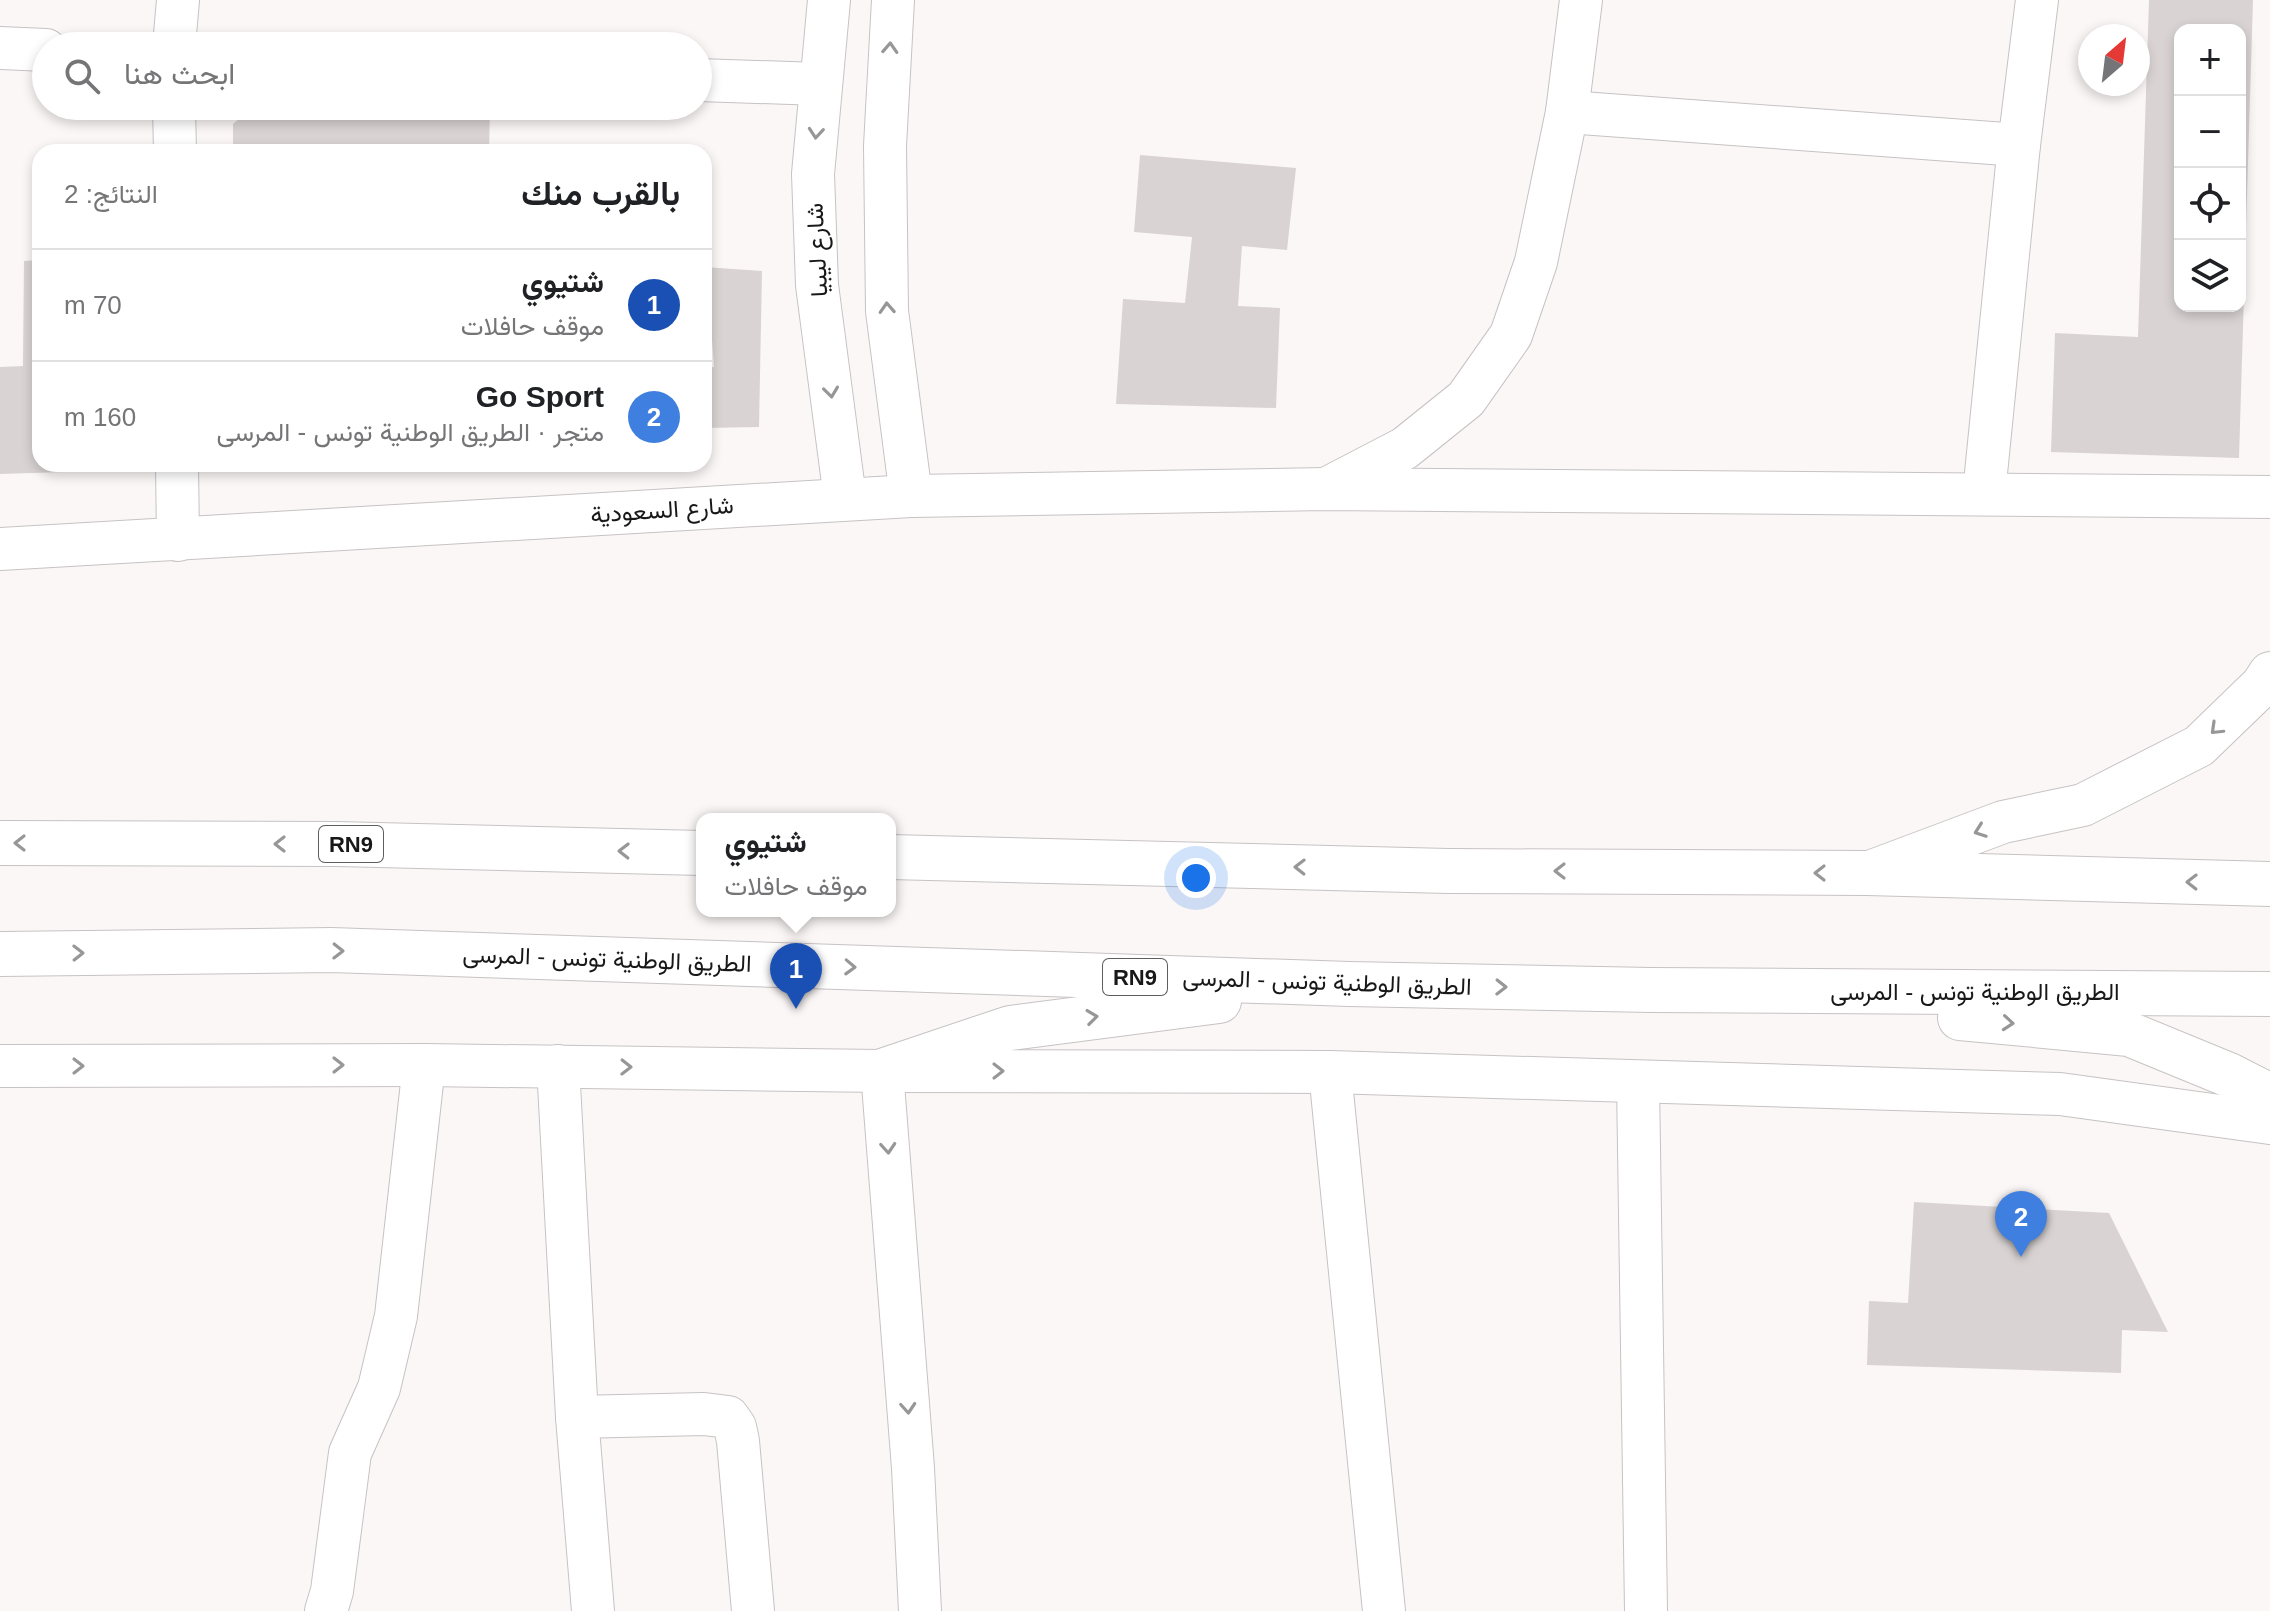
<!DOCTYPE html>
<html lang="ar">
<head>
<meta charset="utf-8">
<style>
  :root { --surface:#fff; --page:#f2f2f2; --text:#202124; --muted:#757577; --line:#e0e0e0; --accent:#db2777 }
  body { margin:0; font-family:Arial,Vazirmatn,sans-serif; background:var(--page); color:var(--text); direction:rtl }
  .controls { position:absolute; right:24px; top:24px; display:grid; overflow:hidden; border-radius:16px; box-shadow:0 4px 12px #0003 }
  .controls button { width:72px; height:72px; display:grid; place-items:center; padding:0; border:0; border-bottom:2px solid var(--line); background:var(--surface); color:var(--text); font:40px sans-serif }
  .compass { position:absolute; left:2078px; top:24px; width:72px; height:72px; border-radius:50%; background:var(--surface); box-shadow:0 4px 12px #0003; rotate:28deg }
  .you { position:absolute; left:1196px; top:878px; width:28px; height:28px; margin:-20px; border:6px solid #fff; border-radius:50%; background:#1a73e8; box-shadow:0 0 0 12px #1a73e833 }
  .badge { display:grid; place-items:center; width:52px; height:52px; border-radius:50%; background:var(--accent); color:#fff; font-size:26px; font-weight:700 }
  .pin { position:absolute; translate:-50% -66px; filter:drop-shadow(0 2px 4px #0008) }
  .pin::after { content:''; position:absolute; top:42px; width:28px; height:24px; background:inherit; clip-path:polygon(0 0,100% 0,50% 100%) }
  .popup { position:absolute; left:696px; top:813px; width:200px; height:104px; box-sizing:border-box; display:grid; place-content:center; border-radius:16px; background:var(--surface); filter:drop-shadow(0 2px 6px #0005); font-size:26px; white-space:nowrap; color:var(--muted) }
  .popup b { font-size:30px; color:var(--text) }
  .popup::after { content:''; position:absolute; left:50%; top:100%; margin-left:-16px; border:16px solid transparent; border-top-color:var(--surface) }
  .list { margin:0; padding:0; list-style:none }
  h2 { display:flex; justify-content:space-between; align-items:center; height:104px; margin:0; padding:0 32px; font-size:34px }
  h2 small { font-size:26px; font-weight:400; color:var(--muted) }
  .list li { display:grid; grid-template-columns:52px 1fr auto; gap:24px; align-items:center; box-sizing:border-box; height:112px; padding:0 32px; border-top:2px solid var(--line) }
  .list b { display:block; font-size:30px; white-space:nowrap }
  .list p { margin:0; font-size:26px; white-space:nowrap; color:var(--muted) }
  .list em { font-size:26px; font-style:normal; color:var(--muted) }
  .icon { flex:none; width:44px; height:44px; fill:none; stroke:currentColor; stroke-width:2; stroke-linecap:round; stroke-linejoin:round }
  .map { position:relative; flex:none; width:2270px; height:1611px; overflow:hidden; direction:ltr }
  .search { position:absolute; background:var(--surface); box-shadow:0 4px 12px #0003; left:32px; top:32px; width:680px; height:88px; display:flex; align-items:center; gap:20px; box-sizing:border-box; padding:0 28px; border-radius:44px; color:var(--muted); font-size:30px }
  .panel { position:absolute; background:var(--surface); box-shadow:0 4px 12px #0003; left:32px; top:144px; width:680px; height:328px; border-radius:24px; direction:rtl }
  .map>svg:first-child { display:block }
  .building { fill:#d9d4d3; fill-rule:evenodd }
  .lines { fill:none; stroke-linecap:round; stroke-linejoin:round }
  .minor-casing { stroke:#c7c2c3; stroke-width:44 }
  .highway-casing { stroke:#c7c2c3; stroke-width:46 }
  .minor { stroke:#fff; stroke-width:42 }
  .highway { stroke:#fff; stroke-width:44 }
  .oneway { stroke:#989797 }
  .labels { text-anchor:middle; stroke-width:6; stroke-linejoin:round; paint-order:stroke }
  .shield { fill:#fff; stroke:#5e5d5d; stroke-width:2 }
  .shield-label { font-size:22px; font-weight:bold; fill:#191818 }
  .street-label { font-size:24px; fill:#191818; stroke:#fff }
</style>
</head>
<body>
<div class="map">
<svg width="2270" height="1611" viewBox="0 0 2270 1611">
  <rect width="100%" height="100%" fill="#fcf7f7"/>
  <!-- building -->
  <g class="building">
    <path d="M2149,0H2253L2239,458L2051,452L2055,333L2138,337ZM2180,30H2240V306H2180Z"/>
    <path d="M254,106H490L489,152H233V124Z"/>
    <path d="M1140,155L1296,168L1287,250L1242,246L1238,306L1280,308L1276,408L1116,404L1123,299L1185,303L1192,237L1134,232Z"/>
    <path d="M40,260V464H130V470L0,474V367L23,366L24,261Z"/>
    <path d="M704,267L762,271L759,427L704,428V367H714L711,327L704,326Z"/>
    <path d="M1914,1202L2109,1213L2168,1332L2122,1330L2121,1373L1867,1365L1869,1301L1908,1303Z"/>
  </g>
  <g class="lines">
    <defs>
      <g id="minor">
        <path d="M829,0L813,174L817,285L845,498"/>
        <path d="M893,0L885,146L887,311L911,496"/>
        <path d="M174,46L178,0"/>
        <path d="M0,48L46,50"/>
        <path d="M698,80L820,84"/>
        <path d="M174,106L175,152"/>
        <path d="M1567,112L2019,145"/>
        <path d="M177,464L178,540"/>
        <path d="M1330,487L1405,448L1466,399L1511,335L1536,262L1567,112L1581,0"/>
        <path d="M1984,493L2019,145L2037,0"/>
        <path d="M0,549L911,496L1325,489L2270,497"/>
        <path d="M1867,873L2003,822L2083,805L2199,746L2262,685L2270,673"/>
        <path d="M0,1066L424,1065L882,1071L1330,1072L2060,1094L2270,1123"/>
        <path d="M558,1066L577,1417L593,1611"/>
        <path d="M882,1071L913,1468L920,1611"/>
        <path d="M1330,1072L1384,1611"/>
        <path d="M1638,1082L1646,1611"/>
        <path d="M577,1417L704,1414L728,1417L735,1427L738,1441L753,1611"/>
        <path d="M326,1611L332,1591L350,1453L379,1388L396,1316L424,1065"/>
      </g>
      <g id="highway">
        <path d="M0,843L337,844L702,853"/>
        <path d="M890,857L1448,871L1867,873L2270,884"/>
        <path d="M0,954L331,950L1349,984L1651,990L2270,994"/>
        <path d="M1960,1018L2129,1034L2229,1075L2270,1096"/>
        <path d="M882,1071L1010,1028L1219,1001"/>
      </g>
    </defs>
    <!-- minor casing -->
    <use href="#minor" class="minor-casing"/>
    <!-- highway casing -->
    <use href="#highway" class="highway-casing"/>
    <!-- minor -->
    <use href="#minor" class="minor"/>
    <!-- highway -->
    <use href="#highway" class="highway"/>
  </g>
  <!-- one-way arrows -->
  <defs><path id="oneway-chevron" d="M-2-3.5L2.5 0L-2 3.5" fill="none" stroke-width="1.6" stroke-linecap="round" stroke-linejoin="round" transform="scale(2)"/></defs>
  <g class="oneway">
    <use href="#oneway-chevron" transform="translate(890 48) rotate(-87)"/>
    <use href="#oneway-chevron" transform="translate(816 133) rotate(95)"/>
    <use href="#oneway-chevron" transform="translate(887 308) rotate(-93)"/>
    <use href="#oneway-chevron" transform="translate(831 392) rotate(83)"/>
    <use href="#oneway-chevron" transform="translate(2216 729) rotate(136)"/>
    <use href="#oneway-chevron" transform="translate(1980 831) rotate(160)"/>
    <use href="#oneway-chevron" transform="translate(20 843) rotate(-180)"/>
    <use href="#oneway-chevron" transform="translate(280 844) rotate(-180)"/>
    <use href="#oneway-chevron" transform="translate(624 851) rotate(-179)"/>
    <use href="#oneway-chevron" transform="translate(1300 867) rotate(-179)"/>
    <use href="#oneway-chevron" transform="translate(1560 871) rotate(-180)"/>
    <use href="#oneway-chevron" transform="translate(1820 873) rotate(-180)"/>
    <use href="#oneway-chevron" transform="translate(2192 882) rotate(-179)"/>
    <use href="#oneway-chevron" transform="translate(338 951) rotate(1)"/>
    <use href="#oneway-chevron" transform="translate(78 953) rotate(-1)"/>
    <use href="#oneway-chevron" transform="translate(850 967) rotate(2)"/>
    <use href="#oneway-chevron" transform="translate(1501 987) rotate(1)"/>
    <use href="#oneway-chevron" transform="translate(1092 1017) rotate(-7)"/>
    <use href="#oneway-chevron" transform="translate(2008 1023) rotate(5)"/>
    <use href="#oneway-chevron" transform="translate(338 1065)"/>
    <use href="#oneway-chevron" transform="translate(78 1066)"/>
    <use href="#oneway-chevron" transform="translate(626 1067) rotate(1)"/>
    <use href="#oneway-chevron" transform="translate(998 1071)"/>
    <use href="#oneway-chevron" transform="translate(888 1148) rotate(86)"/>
    <use href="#oneway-chevron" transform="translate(908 1408) rotate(86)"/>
  </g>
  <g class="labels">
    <!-- shield labels -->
    <g class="shield">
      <rect x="319" y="826" width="64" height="36" rx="6"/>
      <rect x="1103" y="959" width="64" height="36" rx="6"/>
    </g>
    <g class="shield-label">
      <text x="351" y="852">RN9</text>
      <text x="1135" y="985">RN9</text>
    </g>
    <!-- street labels -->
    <g class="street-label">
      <text transform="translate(817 250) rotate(-93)" y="8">شارع ليبيا</text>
      <text transform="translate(662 510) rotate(-4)" y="8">شارع السعودية</text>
      <text transform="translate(607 959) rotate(2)" y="8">الطريق الوطنية تونس - المرسى</text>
      <text transform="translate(1327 982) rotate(2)" y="8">الطريق الوطنية تونس - المرسى</text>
      <text x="1975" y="1000">الطريق الوطنية تونس - المرسى</text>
    </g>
  </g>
</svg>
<div class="controls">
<button>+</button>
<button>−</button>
<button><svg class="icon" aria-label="locate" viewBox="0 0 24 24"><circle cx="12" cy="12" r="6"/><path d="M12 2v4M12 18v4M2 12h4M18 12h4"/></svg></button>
<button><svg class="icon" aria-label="layers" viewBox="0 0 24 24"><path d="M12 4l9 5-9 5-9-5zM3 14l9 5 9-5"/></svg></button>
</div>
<svg class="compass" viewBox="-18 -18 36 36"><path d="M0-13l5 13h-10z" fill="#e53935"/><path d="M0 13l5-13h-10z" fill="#757577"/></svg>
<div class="you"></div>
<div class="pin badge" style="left:796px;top:1009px;background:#1a4fb4">1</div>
<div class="popup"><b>شتيوي</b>موقف حافلات</div>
<div class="pin badge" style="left:2021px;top:1257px;background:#3f7fe0">2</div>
<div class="search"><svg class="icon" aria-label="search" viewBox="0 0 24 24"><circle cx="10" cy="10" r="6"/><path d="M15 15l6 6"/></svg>ابحث هنا</div>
<section class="panel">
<h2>بالقرب منك<small>النتائج: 2</small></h2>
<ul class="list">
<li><span class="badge" style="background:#1a4fb4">1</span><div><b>شتيوي</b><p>موقف حافلات</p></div><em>70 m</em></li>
<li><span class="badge" style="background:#3f7fe0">2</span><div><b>Go Sport</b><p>متجر · الطريق الوطنية تونس - المرسى</p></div><em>160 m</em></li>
</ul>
</section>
</div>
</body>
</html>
